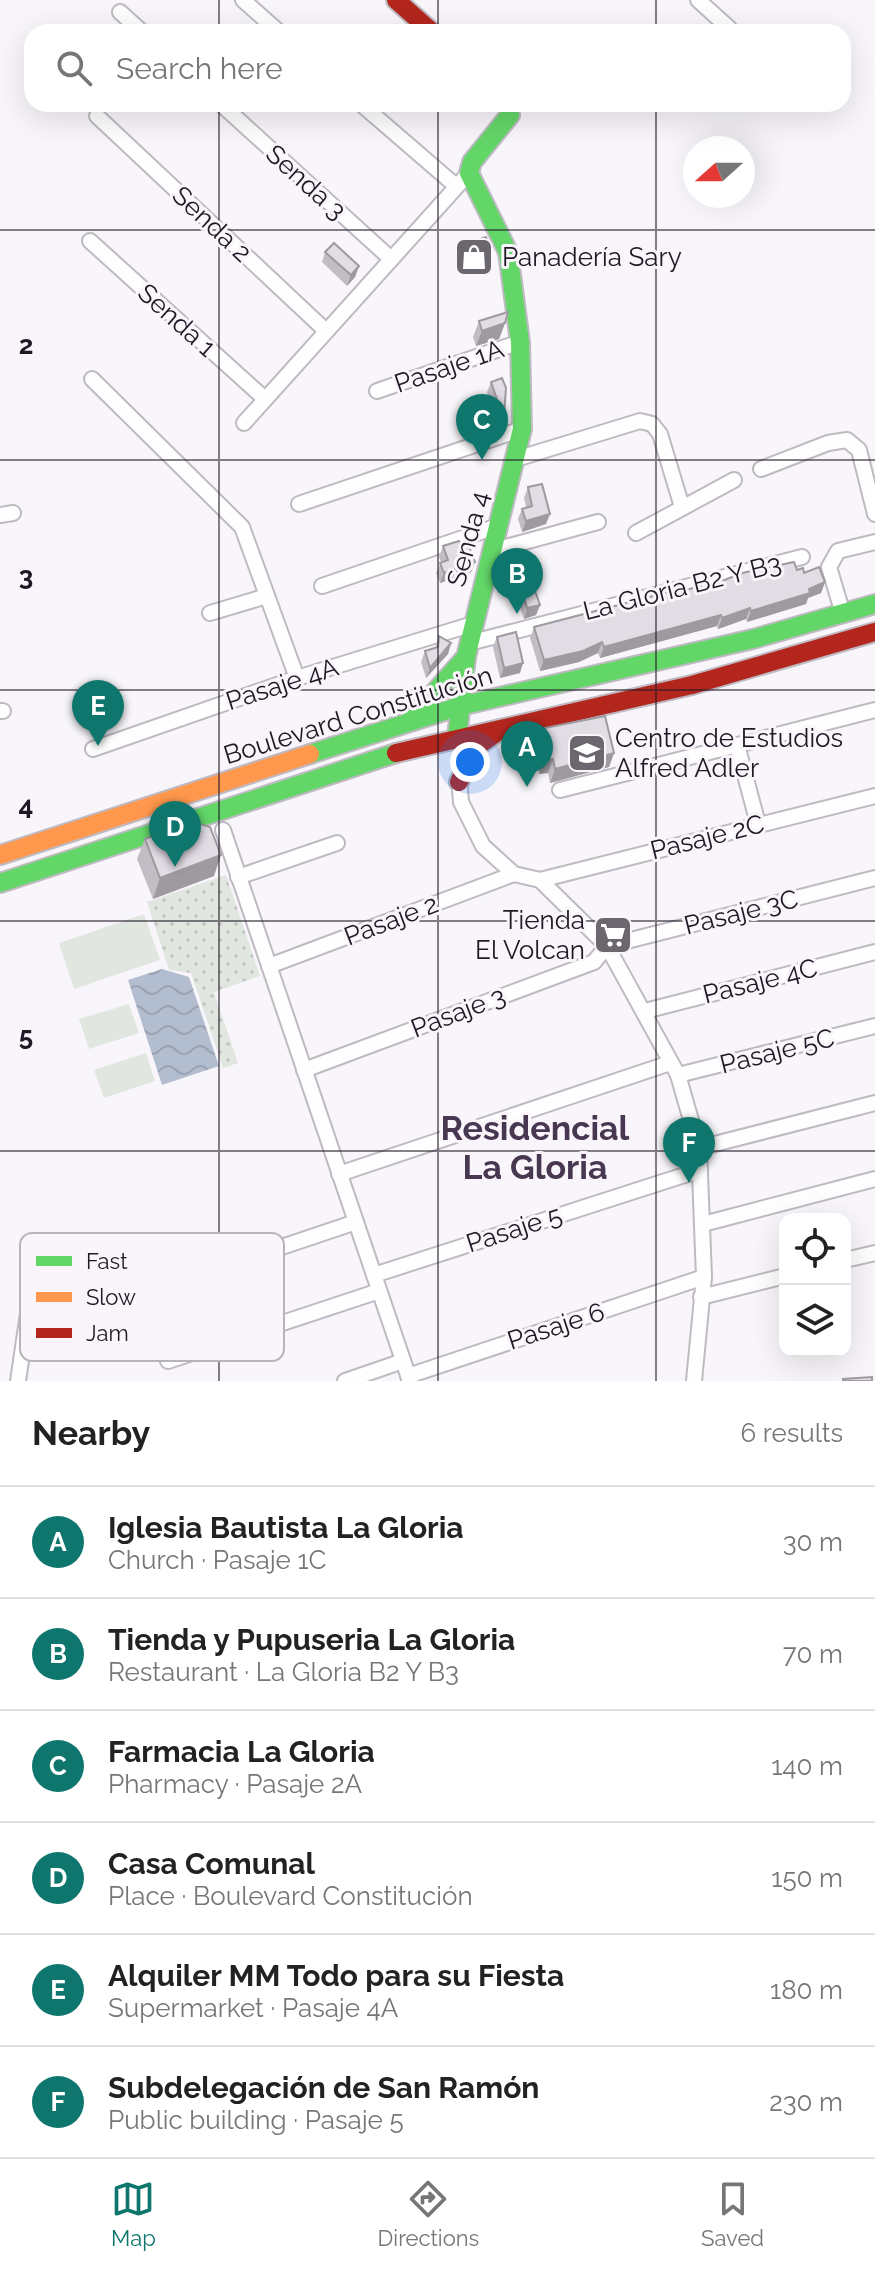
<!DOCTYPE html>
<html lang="en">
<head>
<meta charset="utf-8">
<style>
  :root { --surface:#fff; --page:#f2f2f2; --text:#222; --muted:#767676; --line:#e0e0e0; --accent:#0f766e }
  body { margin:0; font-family:Raleway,sans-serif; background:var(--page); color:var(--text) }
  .controls { position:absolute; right:24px; bottom:24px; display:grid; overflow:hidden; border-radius:16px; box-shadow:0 8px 32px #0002 }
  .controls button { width:72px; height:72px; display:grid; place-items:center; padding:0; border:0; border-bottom:2px solid var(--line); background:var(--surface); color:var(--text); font:40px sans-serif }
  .compass { position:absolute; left:683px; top:136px; width:72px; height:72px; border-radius:50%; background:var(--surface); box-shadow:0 8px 32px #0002; rotate:249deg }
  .you { position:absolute; left:470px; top:762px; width:28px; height:28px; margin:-20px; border:6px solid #fff; border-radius:50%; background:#1a73e8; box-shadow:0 0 0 12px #1a73e833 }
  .badge { display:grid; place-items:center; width:52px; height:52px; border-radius:50%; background:var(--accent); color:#fff; font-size:26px; font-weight:700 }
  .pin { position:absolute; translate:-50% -66px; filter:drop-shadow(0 2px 4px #0008) }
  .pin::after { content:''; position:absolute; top:42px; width:28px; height:24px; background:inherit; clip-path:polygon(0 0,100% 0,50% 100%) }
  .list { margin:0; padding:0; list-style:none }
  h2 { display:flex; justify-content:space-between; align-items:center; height:104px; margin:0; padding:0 32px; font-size:34px }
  h2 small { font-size:26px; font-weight:400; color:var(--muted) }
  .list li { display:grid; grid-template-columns:52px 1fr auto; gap:24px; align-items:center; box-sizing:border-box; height:112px; padding:0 32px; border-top:2px solid var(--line) }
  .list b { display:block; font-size:30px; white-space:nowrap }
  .list p { margin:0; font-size:26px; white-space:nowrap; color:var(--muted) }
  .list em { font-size:26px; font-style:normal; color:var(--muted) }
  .icon { flex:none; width:44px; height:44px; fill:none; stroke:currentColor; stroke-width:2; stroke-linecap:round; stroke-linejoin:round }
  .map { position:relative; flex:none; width:875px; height:1381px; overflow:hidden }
  .search { position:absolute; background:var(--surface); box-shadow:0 8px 32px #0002; left:24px; right:24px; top:24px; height:88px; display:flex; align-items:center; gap:20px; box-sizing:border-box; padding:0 28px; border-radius:24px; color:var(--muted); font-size:30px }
  .sheet { height:776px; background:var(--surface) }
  nav { display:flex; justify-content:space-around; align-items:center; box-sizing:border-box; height:112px; border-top:2px solid var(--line); background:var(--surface); font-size:22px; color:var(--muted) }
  nav a { display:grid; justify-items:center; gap:4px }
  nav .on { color:var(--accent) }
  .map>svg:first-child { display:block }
  .park { fill:url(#park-dots) }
  .pitch { fill:#e1e7e0 }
  .water { fill:url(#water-waves) }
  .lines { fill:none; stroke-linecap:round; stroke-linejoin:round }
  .street-casing { stroke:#bfbac2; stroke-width:18 }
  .fast-casing { stroke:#bfbac2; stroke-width:22 }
  .slow-casing { stroke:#bfbac2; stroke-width:22 }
  .jam-casing { stroke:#bfbac2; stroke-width:22 }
  .street { stroke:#fefefe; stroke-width:14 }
  .fast { stroke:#63d668; stroke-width:18 }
  .slow { stroke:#ff974d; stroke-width:18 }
  .jam { stroke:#b3261e; stroke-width:18 }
  .wall { fill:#c2bdc5 }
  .shaded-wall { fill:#9e9aa0 }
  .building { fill:#e2dce5; stroke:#9e9aa0; stroke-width:2 }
  .grid { fill:none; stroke:#201824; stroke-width:2; stroke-opacity:0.55 }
  .labels { text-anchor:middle; stroke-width:6; stroke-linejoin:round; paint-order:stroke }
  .street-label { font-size:26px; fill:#201824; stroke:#f9f5fb }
  .poi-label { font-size:26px; fill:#201824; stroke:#f9f5fb; text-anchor:start }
  .district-label { font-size:34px; font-weight:bold; fill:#473751; stroke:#f9f5fb }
  .key { fill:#f9f5fb; stroke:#b8b3ba; stroke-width:2 }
  .key-label { font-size:22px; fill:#201824 }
  .grid-label { font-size:26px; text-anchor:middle; font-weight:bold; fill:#201824; stroke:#f9f5fb; stroke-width:6; stroke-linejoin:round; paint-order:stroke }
</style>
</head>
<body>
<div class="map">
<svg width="875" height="1381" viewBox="0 0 875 1381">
  <defs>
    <pattern id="park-dots" width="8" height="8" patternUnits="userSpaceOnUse" patternTransform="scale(2)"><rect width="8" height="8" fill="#e1e7e0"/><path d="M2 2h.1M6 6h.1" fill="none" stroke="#c1c5c0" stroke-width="1.8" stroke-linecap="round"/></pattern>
    <pattern id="water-waves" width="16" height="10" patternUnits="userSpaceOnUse" patternTransform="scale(2)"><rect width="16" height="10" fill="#b2bdd0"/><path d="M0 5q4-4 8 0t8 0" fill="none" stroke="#99a2b2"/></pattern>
  </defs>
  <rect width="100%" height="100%" fill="#f8f6fa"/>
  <!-- park -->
  <path class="park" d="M226,875L260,976L214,992L238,1063L223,1068L191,973L169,970L147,902Z"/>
  <!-- pitch -->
  <g class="pitch">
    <path d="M144,914L160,960L74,989L59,943Z"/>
    <path d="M129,1004L139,1033L89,1049L79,1019Z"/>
    <path d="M146,1053L155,1081L104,1098L94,1070Z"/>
  </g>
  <!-- water -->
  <path class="water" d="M162,969L189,977L219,1066L162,1085L128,980Z"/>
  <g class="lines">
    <defs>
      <g id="street">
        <path d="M243,0L279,32"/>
        <path d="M698,0L729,28"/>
        <path d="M120,12L142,32"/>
        <path d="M221,104L391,259"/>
        <path d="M361,104L456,186"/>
        <path d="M97,116L326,331"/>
        <path d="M90,241L265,399"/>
        <path d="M92,379L242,527L297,678"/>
        <path d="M377,391L520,342"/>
        <path d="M244,423L469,173"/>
        <path d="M516,459L640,421L652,424L660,434L682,507"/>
        <path d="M761,469L828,443L847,440L859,450L875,514"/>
        <path d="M299,504L522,429"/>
        <path d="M0,515L13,513"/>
        <path d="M636,533L734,480"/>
        <path d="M491,551L598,522"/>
        <path d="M322,586L498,526"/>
        <path d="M210,613L267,596"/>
        <path d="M843,614L829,567L838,551L875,542"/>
        <path d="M469,643L802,557"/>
        <path d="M0,711H3"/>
        <path d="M737,745L758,824"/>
        <path d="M93,749L297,678L473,624"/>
        <path d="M459,779L461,802L483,846L514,874L540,880L607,946L678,1075L699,1148L704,1277L694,1381"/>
        <path d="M560,790L875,710"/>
        <path d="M223,830L410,1381"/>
        <path d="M238,877L337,843"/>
        <path d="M540,880L875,796"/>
        <path d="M269,966L514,874"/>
        <path d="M645,1011L875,952"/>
        <path d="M304,1070L594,962L607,946L875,878"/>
        <path d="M678,1075L875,1026"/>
        <path d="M699,1148L875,1103"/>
        <path d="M339,1174L670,1063"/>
        <path d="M703,1224L875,1179"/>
        <path d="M845,1260L875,1253"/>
        <path d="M374,1275L700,1170"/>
        <path d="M701,1297L785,1276"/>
        <path d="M121,1301L356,1222"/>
        <path d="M168,1361L379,1291"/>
        <path d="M408,1376L704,1277"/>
        <path d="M18,1381L35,1266"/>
        <path d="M345,1381L403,1361"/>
      </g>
      <g id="fast">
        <path d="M410,720L466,657"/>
        <path d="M457,737L466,657L522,429L520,342L508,252L469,173L472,162L510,115L507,104"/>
        <path d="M310,754L460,706L753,639L875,604"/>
        <path d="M0,883L396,753"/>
      </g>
      <path id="slow" d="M0,855L310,754"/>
      <g id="jam">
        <path d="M396,0L432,32"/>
        <path d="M396,753L692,685L875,632"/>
        <path d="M459,782L475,748L499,731"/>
      </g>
    </defs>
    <!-- street casing -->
    <use href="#street" class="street-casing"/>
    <!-- fast casing -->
    <use href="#fast" class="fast-casing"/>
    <!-- slow casing -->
    <use href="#slow" class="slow-casing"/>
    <!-- jam casing -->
    <use href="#jam" class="jam-casing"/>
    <!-- street -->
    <use href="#street" class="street"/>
    <!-- fast -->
    <use href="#fast" class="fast"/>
    <!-- slow -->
    <use href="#slow" class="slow"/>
    <!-- jam -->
    <use href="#jam" class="jam"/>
  </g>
  <!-- wall -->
  <g class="wall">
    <path d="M466,244L487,259L466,266L462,255Z"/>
    <path d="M325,252L359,266L355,277L347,286L322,262Z"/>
    <path d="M479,321L505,323L499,339L476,346L473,337Z"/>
    <path d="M491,382L504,415L500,426L487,430L484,420L487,409L492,408L487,392Z"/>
    <path d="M528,487L546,524L522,532L518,519L522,509L526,507L524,498Z"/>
    <path d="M443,546H461L475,562L471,572L440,583L436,573L441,562L439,557Z"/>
    <path d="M797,570L825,582L821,593L808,598L806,604L747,622L746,619L718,629L717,626L600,658L598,653L579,662L540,671L530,638L534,627L673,595Z"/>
    <path d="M523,594L540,605L536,615L524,619L519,605Z"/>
    <path d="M439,636L451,643L448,654L426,678L421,662L425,651L435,648Z"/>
    <path d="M497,637L520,673L500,678L493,647Z"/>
    <path d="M545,728L614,753L609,767L550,783L548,773L539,774L535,756Z"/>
    <path d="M145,839L214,876L153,899L137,859Z"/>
  </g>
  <!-- shaded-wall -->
  <g class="shaded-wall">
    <path d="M490,249L487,259L466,266L470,256Z"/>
    <path d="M359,266L355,277L347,286L351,275Z"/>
    <path d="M505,323L499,339L476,346L482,331Z"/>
    <path d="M504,415L500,426L487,430L491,420Z"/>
    <path d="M550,514L546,524L522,532L526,521Z"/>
    <path d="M475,562L471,572L440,583L444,573Z"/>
    <path d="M825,582L821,593L808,598L806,604L747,622L751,611Z"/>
    <path d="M540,605L536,615L524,619L527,608Z"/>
    <path d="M750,608L746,619L718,629L722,618Z"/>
    <path d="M721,615L717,626L600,658L604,647Z"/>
    <path d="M602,642L598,653L579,662L540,671L544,660Z"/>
    <path d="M451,643L448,654L426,678L430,668Z"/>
    <path d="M523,663L520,673L500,678L504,668Z"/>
    <path d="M614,753L609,767L550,783L555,769Z"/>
    <path d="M553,759L548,773L539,774L544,761Z"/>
    <path d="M221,855L214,876L153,899L160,878Z"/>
  </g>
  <!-- building -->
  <g class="building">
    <path d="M486,237L490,249L470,256L466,244Z"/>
    <path d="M334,243L359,266L351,275L325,252Z"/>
    <path d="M508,312L505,323L482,331L479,321Z"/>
    <path d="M502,378L506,388L504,415L491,420L487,409L499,405L491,382Z"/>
    <path d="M542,484L550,514L526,521L522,509L532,506L528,487Z"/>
    <path d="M459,541L461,546L468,544L475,562L444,573L440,563L448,560L443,546Z"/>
    <path d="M794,562L797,570L803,568L804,573L819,567L825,582L809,589L810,593L751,611L750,608L722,618L721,615L604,647L602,642L583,651L544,660L534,627L672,591L673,595L701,585L702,589L742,573Z"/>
    <path d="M535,591L540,605L527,608L523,594Z"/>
    <path d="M516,632L523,663L504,668L497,637Z"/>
    <path d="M439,636L451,643L430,668L425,651L438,647Z"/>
    <path d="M605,716L614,753L555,769L553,759L544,761L540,742L548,740L545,728Z"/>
    <path d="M190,821L210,827L221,855L160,878L145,839Z"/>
    <path d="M872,1377V1381H843V1379Z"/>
  </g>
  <!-- grid -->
  <path class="grid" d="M219,0V32M438,0V32M656,0V32M219,104V1381M438,104V1381M656,104V1381M0,230H875M0,460H875M0,690H875M0,921H875M0,1151H875"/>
  <!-- icons -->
  <defs>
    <symbol id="shop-square" viewBox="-11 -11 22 22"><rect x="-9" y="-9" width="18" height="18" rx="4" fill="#6c666f" stroke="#f9f5fb"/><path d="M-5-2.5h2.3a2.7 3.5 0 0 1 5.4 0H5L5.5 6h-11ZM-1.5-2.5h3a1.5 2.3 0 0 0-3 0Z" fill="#fff"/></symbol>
    <symbol id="school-square" viewBox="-11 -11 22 22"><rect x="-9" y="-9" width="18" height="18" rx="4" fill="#6c666f" stroke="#f9f5fb"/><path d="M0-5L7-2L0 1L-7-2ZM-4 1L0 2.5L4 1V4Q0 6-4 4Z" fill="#fff"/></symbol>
    <symbol id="supermarket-square" viewBox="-11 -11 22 22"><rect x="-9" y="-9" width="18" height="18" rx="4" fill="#6c666f" stroke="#f9f5fb"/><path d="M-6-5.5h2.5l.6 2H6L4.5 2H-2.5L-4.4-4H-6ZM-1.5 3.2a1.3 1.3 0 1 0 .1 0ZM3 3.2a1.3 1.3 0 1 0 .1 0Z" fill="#fff"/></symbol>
  </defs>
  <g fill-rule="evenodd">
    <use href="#shop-square" x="452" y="235" width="44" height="44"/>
    <use href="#school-square" x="565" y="731" width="44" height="44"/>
    <use href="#supermarket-square" x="591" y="913" width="44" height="44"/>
  </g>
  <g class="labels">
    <!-- street labels -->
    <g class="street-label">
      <text transform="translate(306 182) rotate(42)" y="9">Senda 3</text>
      <text transform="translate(212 224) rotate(43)" y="9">Senda 2</text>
      <text transform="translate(177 320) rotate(42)" y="9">Senda 1</text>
      <text transform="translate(449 366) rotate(-19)" y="9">Pasaje 1A</text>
      <text transform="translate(468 539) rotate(-75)" y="9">Senda 4</text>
      <text transform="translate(682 587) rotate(-14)" y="9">La Gloria B2 Y B3</text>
      <text transform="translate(282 684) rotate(-18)" y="9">Pasaje 4A</text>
      <text transform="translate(358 715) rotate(-17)" y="9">Boulevard Constitución</text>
      <text transform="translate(707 837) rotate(-14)" y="9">Pasaje 2C</text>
      <text transform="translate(741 912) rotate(-14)" y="9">Pasaje 3C</text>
      <text transform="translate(391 920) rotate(-21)" y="9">Pasaje 2</text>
      <text transform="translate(760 981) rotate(-14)" y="9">Pasaje 4C</text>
      <text transform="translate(458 1012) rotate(-21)" y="9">Pasaje 3</text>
      <text transform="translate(777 1051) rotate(-14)" y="9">Pasaje 5C</text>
      <text transform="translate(514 1229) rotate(-18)" y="9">Pasaje 5</text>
      <text transform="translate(556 1326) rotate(-18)" y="9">Pasaje 6</text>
    </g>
    <!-- poi labels -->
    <g class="poi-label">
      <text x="502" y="266">Panadería Sary</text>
      <text x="615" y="747">Centro de Estudios<tspan x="615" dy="30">Alfred Adler</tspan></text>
      <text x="585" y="929" text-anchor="end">Tienda<tspan x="585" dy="30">El Volcan</tspan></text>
    </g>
    <!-- district labels -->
    <g class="district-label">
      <text x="535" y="1140">Residencial<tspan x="535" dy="39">La Gloria</tspan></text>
    </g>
  </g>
  <!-- legend -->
  <rect x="20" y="1233" width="264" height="128" rx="12" class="key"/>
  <rect x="36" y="1256" width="36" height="10" fill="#63d668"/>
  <rect x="36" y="1292" width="36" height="10" fill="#ff974d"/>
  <rect x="36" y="1328" width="36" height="10" fill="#b3261e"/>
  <g class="key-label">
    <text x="86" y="1269">Fast</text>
    <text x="86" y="1305">Slow</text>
    <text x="86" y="1341">Jam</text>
  </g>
  <g class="grid-label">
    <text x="26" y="354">2</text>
    <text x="26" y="585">3</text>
    <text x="26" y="815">4</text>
    <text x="26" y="1045">5</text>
  </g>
</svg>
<div class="controls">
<button><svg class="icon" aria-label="locate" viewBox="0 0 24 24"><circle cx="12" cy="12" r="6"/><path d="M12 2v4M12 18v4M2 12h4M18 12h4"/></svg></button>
<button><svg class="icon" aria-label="layers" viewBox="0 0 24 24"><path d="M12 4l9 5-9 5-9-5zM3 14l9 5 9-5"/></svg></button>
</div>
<svg class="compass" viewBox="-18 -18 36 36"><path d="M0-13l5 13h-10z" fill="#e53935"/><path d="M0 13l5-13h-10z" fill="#767676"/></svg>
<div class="you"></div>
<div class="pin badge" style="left:527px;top:787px">A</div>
<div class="pin badge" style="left:517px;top:614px">B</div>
<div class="pin badge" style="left:482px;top:460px">C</div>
<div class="pin badge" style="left:175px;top:867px">D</div>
<div class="pin badge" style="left:98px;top:746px">E</div>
<div class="pin badge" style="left:689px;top:1183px">F</div>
<div class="search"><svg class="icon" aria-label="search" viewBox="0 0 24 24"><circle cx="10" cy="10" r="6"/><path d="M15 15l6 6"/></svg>Search here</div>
</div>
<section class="sheet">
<h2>Nearby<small>6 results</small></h2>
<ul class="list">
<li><span class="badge">A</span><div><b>Iglesia Bautista La Gloria</b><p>Church · Pasaje 1C</p></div><em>30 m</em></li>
<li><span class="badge">B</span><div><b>Tienda y Pupuseria La Gloria</b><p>Restaurant · La Gloria B2 Y B3</p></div><em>70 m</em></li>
<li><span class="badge">C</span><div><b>Farmacia La Gloria</b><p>Pharmacy · Pasaje 2A</p></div><em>140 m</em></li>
<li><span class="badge">D</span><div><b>Casa Comunal</b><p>Place · Boulevard Constitución</p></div><em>150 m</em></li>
<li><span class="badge">E</span><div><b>Alquiler MM Todo para su Fiesta</b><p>Supermarket · Pasaje 4A</p></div><em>180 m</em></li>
<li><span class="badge">F</span><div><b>Subdelegación de San Ramón</b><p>Public building · Pasaje 5</p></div><em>230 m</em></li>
</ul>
</section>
<nav>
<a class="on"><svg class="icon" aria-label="map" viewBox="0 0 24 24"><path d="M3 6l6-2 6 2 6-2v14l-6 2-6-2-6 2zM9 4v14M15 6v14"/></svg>Map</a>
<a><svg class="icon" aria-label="directions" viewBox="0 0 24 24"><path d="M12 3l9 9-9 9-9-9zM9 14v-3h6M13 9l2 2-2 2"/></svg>Directions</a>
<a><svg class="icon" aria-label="saved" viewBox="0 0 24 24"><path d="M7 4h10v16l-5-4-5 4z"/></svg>Saved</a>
</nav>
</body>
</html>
